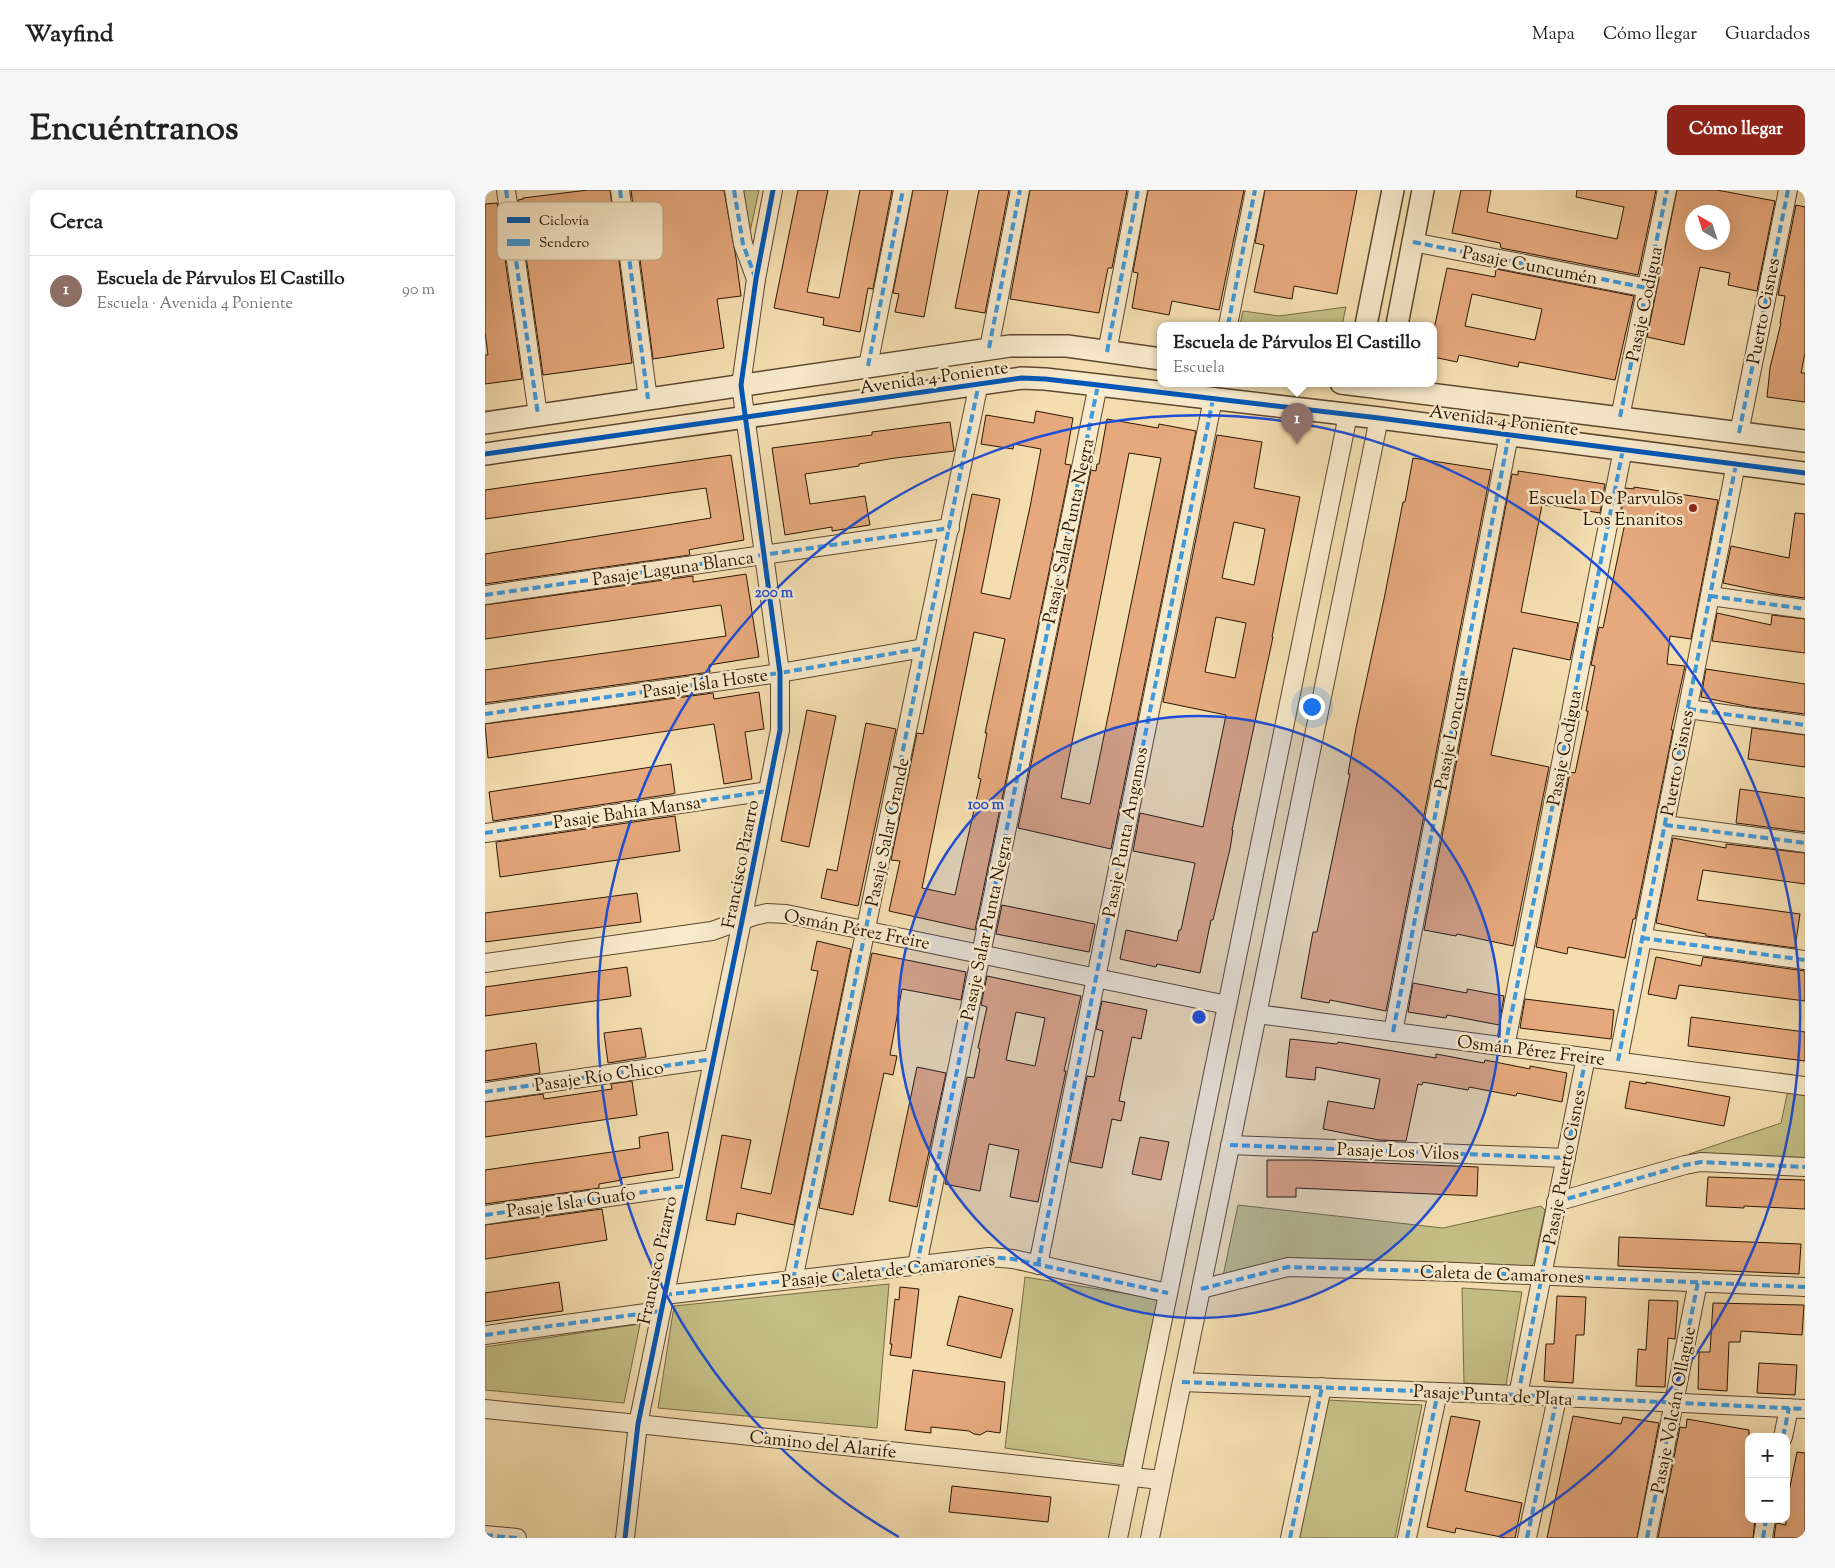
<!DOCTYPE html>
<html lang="es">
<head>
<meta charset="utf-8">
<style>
  :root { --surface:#fff; --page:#f6f6f6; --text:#222; --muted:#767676; --line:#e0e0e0; --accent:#8f2418 }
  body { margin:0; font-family:"Sorts Mill Goudy",serif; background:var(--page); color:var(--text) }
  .controls { position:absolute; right:15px; bottom:15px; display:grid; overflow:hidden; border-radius:10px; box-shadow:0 5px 20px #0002 }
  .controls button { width:45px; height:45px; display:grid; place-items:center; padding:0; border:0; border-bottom:1px solid var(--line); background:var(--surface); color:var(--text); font:25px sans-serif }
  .compass { position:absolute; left:1200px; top:15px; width:45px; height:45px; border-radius:50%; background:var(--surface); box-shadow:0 5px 20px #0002; rotate:321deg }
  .you { position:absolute; left:826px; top:516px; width:18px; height:18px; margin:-12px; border:4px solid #fff; border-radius:50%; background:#1a73e8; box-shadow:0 0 0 8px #1a73e833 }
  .badge { display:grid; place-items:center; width:32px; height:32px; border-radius:50%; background:var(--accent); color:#fff; font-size:16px; font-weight:700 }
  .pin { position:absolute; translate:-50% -41px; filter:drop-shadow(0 1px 2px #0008) }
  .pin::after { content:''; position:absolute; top:26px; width:18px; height:15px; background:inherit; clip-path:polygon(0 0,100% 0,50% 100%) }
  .popup { position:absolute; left:672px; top:132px; width:280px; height:65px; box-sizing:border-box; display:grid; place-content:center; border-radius:10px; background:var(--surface); filter:drop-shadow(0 1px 4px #0005); font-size:16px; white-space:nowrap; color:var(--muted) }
  .popup b { font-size:19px; color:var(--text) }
  .popup::after { content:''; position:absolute; left:50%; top:100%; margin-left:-10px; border:10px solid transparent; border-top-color:var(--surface) }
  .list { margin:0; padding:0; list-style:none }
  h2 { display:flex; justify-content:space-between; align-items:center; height:65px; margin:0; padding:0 20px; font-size:21px }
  h2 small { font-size:16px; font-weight:400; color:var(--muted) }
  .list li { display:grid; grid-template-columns:32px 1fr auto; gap:15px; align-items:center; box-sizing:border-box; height:70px; padding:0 20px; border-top:1px solid var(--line) }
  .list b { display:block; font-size:19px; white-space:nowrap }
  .list p { margin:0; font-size:16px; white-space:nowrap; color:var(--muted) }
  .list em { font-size:16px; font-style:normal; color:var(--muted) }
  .map { position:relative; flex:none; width:1320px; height:1348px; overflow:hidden; border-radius:10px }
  header { display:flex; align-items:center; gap:30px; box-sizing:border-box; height:70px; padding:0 25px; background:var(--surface); border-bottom:1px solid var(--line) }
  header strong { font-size:24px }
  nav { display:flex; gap:28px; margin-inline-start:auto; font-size:18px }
  .intro { display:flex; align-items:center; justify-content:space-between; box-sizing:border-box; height:120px; padding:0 30px }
  h1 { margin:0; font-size:35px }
  .button { padding:12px 22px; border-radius:10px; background:var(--accent); color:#fff; font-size:18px; font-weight:700 }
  main { display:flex; gap:30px; padding:0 30px }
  aside { flex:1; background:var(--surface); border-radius:10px; box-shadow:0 5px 20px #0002 }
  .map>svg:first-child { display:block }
  .green { fill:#c4bf86; stroke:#776a44 }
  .building { fill:#e6a97d; stroke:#2a1502; fill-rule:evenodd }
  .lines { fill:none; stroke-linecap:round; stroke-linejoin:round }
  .minor-casing { stroke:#5c472e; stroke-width:20 }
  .tertiary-casing { stroke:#5c472e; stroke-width:24 }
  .minor { stroke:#f8eacc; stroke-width:18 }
  .tertiary { stroke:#f8eacc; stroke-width:21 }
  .quiet { stroke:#3d9add; stroke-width:4; stroke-dasharray:8 4; stroke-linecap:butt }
  .cycleway-casing { stroke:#f8eacc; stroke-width:8 }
  .cycleway { stroke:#0057b8; stroke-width:5 }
  .ring { fill:none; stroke:#1d4ed8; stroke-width:2.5 }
  .poi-dot { fill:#8f2418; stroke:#f8eacc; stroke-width:2 }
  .labels { text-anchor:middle; stroke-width:5; stroke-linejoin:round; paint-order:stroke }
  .street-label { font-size:18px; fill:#2a1502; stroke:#f8eacc }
  .poi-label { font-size:18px; fill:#2a1502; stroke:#f8eacc; text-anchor:end }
  .key { fill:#f8eacc; stroke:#baaa8f; stroke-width:1 }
  .key-label { font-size:14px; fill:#2a1502 }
  .centre { fill:#1d4ed8; stroke:#f8eacc; stroke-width:2.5 }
  .ring-label { font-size:15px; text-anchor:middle; font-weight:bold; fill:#1d4ed8; stroke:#f8eacc; stroke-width:5; stroke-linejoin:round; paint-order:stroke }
</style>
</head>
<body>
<header>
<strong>Wayfind</strong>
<nav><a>Mapa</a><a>Cómo llegar</a><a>Guardados</a></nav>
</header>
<div class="intro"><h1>Encuéntranos</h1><a class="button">Cómo llegar</a></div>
<main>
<aside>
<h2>Cerca<small></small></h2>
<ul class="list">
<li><span class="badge" style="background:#8d6e63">1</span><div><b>Escuela de Párvulos El Castillo</b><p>Escuela · Avenida 4 Poniente</p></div><em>90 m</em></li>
</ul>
</aside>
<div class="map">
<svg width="1320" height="1348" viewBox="0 0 1320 1348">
  <rect width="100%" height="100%" fill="#f4deb0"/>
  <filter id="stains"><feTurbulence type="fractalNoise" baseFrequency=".004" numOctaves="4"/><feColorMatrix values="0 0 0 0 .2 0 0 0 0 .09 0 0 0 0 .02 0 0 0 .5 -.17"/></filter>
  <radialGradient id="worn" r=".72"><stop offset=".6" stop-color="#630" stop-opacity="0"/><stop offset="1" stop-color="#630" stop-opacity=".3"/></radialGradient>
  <!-- green -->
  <g class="green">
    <path d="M257,0H274L263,51Z"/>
    <path d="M861,117L857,135H755L758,121L794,126Z"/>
    <path d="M1303,900L1320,903V970L1204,964L1296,933Z"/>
    <path d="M753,1015L958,1038L1056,1016L1060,1020L1049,1073L1046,1076L810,1068L737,1091Z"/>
    <path d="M540,1087L674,1109L638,1275L520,1258Z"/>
    <path d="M404,1094L392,1238L173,1218L189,1116Z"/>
    <path d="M977,1098L1037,1102L1021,1195L979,1193Z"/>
    <path d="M155,1134L139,1213L0,1200V1157Z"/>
    <path d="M843,1210L937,1215L910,1348H811Z"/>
  </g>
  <!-- building -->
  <g class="building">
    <path d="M103,0H125L147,173L58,185L33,10L38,9V8Z"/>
    <path d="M146,0H239L251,68L256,106L232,109L239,158L168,169Z"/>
    <path d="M313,0H343L322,102L354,108L375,0H407L388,99L383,98L375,142L338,135L339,128L289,118Z"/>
    <path d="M428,0H463L439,127L410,122L414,104L408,103Z"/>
    <path d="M494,0H524L500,123L470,118Z"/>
    <path d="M545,0H642L627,78H623L614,123L525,109Z"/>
    <path d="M663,0H759L734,120L687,111L684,125L647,118L653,83L648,82Z"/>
    <path d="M780,0H872L852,104L809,96L807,109L769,102L779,55L770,53Z"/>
    <path d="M976,0H1006L1002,22L1132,49L1139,17L1091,7L1092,0H1171L1153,85L1016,58L1015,53L967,43Z"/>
    <path d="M1192,0H1232L1290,11L1272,101L1243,95L1245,83L1215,77L1199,155L1162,147ZM1208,22H1238V52H1208Z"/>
    <path d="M12,13L37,188V189L0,194V165H3L0,142V14Z"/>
    <path d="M1311,15L1320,17V163L1316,183H1320V212L1282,207L1285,178L1296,133H1295L1300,106L1293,105Z"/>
    <path d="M962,78L1010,87L1011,79L1149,106L1130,190L1034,172L1033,177L974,165L972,172L948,167V144ZM987,104L1057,119L1050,150L980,136Z"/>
    <path d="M551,221L588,228L580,274L586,275L490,740L404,721L415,671L406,670L432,543L438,544L487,304L515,309L496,403L525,409L545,317L556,259L529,254L528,259L496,254L501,225L549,233ZM489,442L520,449L500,543H502L493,588L496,589L470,705L437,698Z"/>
    <path d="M622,229L673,238L674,234L711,241L626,659L533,638L606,280L611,281L612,274H614ZM644,263L676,268L605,614L576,608Z"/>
    <path d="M465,232L469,261L410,268L374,274V276L320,284L325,314L380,306L385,335L347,341V337L300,345L287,258L387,245V242Z"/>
    <path d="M732,245L777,252L769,298L815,307L787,447H788L747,640H748L745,659L728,730H726L715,783L672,774L671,777L635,769L641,740L692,751L694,740H696L710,673L648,661L655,623L718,637L741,525L678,512ZM749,332L780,339L769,395L737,388ZM731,427L761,433L750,488L720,482Z"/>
    <path d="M246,265L259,350L208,359L204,360L205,365L0,394V364L226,328L221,298L0,329V300Z"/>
    <path d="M928,268L1006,280L901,821L845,810L844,813L816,808L828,742H832L839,709L865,584H863L871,538L899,409L918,312H920Z"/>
    <path d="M1033,281L1120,294L1115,323L1066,315V316L1057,315L1036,422L1093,433L1085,470L1028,458L1006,565L1064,577L1028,756L972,744L971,746L939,740L1027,284L1033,285Z"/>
    <path d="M1149,297L1233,310L1206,449L1185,446L1182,474L1200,476L1186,540H1188L1150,729H1148L1140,768L1083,757L1082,764L1051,757L1085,582L1090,583L1091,579L1103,521H1101L1110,476L1106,475L1114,437L1118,438L1141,328L1135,327L1141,298L1149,299Z"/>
    <path d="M1310,323L1320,324V408L1290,404L1238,393L1246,356L1304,368Z"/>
    <path d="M261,384L274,467L224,475L225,482L0,513V480L241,446L236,415L0,449V415L208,386V392Z"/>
    <path d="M1232,423L1286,435L1287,425L1320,429V463L1227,451Z"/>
    <path d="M1221,479L1320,494V524L1265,517L1216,507Z"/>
    <path d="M274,502L279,539L260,542L267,589L239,594L229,534L3,568L0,534L228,503L229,509Z"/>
    <path d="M322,520L351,526L324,657L296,651Z"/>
    <path d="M381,533L411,539L373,716L336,708L342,679L352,681Z"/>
    <path d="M1267,538L1320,545V577L1263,569Z"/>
    <path d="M186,574L190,603L187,604L8,631L4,602Z"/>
    <path d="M1255,599L1320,608V642L1251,633Z"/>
    <path d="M190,626L195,661L15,687L11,652Z"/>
    <path d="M1188,648L1241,658V654L1320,663V694L1218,680L1212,710L1315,724L1310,758L1221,746V744L1171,733Z"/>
    <path d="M152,703L156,732L0,752V723Z"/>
    <path d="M517,715L610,734L604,762L511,744Z"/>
    <path d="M332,751L366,759L309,1035L252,1023L250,1035L221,1030L237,945L266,950L256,998L286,1004L333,781L326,780Z"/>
    <path d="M387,763L481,782L476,810L417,799L405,865L412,866L408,885L399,883L368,1025L334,1018Z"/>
    <path d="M1171,767L1216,776L1218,767L1320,781V811L1194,795L1191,809L1163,804Z"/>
    <path d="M142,777L146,806L0,826V797Z"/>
    <path d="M502,786L596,806L579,881H581L553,1012L525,1007L534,960L504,954L495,1001L460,994L482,887L489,888L495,859L493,858L502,817L496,815ZM531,822L560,828L550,876L521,870Z"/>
    <path d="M928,793L982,803V799L1019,806L1014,835L962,825L961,828L923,822Z"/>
    <path d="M1040,809L1129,820L1126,849L1035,838Z"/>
    <path d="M617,811L662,820L656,849L647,847L634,911L640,912L636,931L627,929L617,978L585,972L602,886L609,887L618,841L611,839Z"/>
    <path d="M1206,827L1320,842V871L1203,856Z"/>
    <path d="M156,838L161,867L123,873L119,843Z"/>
    <path d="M805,849L852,854L853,852L951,868V864L999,873L1000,870L1045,879V876L1082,883L1077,912L1032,903L1031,906L984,897L983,900L938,892L937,895L933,894L921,951L894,950L838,939L843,911L889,919L895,889L831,877L830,890L801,887Z"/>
    <path d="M51,853L55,883L0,891V861Z"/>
    <path d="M432,877L461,883L432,1017L404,1011Z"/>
    <path d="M147,891L152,925L0,947V912L58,904L59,909L127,899L126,894Z"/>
    <path d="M1145,891L1161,894V892L1245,907L1239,936L1140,918Z"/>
    <path d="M183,942L188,980L136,988L137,990L114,994V998L0,1014V980L155,958L154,947Z"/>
    <path d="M655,947L684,952L676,990L647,984Z"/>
    <path d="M782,970H824L993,977L992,1006L811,998V1007H782Z"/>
    <path d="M1223,987L1320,990V1019L1259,1016V1018L1221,1016Z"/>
    <path d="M117,1019L122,1050L0,1069V1035Z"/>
    <path d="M1134,1047L1316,1054L1314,1084L1133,1076Z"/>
    <path d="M74,1092L78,1121L0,1132V1103Z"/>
    <path d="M415,1097L434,1099L426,1168L405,1165L407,1154H405L410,1109L414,1110Z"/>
    <path d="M474,1106L528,1119L516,1168L462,1155Z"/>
    <path d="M1072,1106L1101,1107L1099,1145H1091L1088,1193L1059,1191L1061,1154H1069Z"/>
    <path d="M1164,1110L1193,1111L1190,1149L1183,1148L1180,1197L1151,1196L1153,1159L1161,1160Z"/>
    <path d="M1228,1113L1319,1115L1317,1145L1256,1141L1255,1152H1244L1242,1201L1213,1199L1214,1162H1225Z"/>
    <path d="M1274,1173L1312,1175L1310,1205L1272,1203Z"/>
    <path d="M428,1180L520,1192L515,1243L502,1241L495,1245L489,1244L484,1241L446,1237V1243L420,1240Z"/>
    <path d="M966,1226L995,1231L980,1301L1037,1313L1030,1348H1021L971,1338L970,1343L942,1337Z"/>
    <path d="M1088,1226L1136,1234L1138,1227L1174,1233L1152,1348H1062Z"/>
    <path d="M1202,1229L1264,1240V1329H1270L1268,1348H1173L1195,1237L1201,1238Z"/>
    <path d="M1312,1262L1320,1263V1348H1289L1291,1333L1301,1335V1317Z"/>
    <path d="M467,1296L566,1307L563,1332L464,1322Z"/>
  </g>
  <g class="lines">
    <defs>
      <g id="minor">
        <path d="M21,0L53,225"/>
        <path d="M135,0L163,209"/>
        <path d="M249,0L258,54L271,89"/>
        <path d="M928,52L1162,98"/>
        <path d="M743,135L770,0"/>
        <path d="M504,158L535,0"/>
        <path d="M622,162L653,0"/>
        <path d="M383,176L418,0"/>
        <path d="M1135,227L1182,0"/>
        <path d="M1254,243L1303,0"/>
        <path d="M0,405L465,338"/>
        <path d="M1225,406L1320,419"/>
        <path d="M1203,519L1320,535"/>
        <path d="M0,524L295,483L439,458"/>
        <path d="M1180,635L1320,653"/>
        <path d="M0,643L283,601"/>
        <path d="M1157,748L1320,770"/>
        <path d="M0,773L227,741L269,726L282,723L301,724L742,815"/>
        <path d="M772,824L1320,896"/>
        <path d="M908,842L1024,245"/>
        <path d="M1020,857L1138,259"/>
        <path d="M1133,871L1251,274"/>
        <path d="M0,902L228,869"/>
        <path d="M745,955L1081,968"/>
        <path d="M1071,1012L1200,975L1216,972L1320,977"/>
        <path d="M0,1025L201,996"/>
        <path d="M432,1075L613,195"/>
        <path d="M553,1075L728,209"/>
        <path d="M308,1090L494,193"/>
        <path d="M716,1099L803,1077L973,1082L1320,1097"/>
        <path d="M179,1105L504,1067L528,1069L683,1103"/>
        <path d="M0,1145L176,1121"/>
        <path d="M697,1192L1033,1205L1320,1219"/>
        <path d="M1033,1205L1101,867"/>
        <path d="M0,1219L153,1234L676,1290"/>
        <path d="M1298,1247L1304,1218"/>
        <path d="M0,1345L32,1348"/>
        <path d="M140,1348L153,1234L257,731L295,540V483L256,195L271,89L288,0"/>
        <path d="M633,1348L863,225"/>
        <path d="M665,1348L894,228"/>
        <path d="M805,1348L837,1197"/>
        <path d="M922,1348L953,1202"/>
        <path d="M1042,1348L1072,1208"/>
        <path d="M1162,1348L1213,1092"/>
        <path d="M1278,1348L1281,1329"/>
      </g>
      <g id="tertiary">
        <path d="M881,135L908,0"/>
        <path d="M912,135L938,0"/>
        <path d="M856,193L1320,251"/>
        <path d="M0,233L525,156H582L676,169"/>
        <path d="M0,264L537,188L560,189L613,195L894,228L1320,283"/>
      </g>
    </defs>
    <!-- minor casing -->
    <use href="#minor" class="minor-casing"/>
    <!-- tertiary casing -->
    <use href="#tertiary" class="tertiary-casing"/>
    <!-- minor -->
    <use href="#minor" class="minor"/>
    <!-- tertiary -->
    <use href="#tertiary" class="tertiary"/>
    <!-- quiet -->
    <g class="quiet">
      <path d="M21,0L53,225"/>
      <path d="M135,0L163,209"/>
      <path d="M249,0L258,54L270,87"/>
      <path d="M928,52L1162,98"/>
      <path d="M743,135L770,0"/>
      <path d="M504,158L535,0"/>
      <path d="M622,162L653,0"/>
      <path d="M383,176L418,0"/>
      <path d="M1135,227L1182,0"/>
      <path d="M1254,243L1303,0"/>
      <path d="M0,405L465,338"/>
      <path d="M1225,406L1320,419"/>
      <path d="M1203,519L1320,535"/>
      <path d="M0,524L295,483L439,458"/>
      <path d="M1180,635L1320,653"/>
      <path d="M0,643L283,601"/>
      <path d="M1157,748L1320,770"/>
      <path d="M908,842L1024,245"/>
      <path d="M1020,857L1138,259"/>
      <path d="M1133,871L1251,274"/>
      <path d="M0,902L228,869"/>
      <path d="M745,955L1081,968"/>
      <path d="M1071,1012L1200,975L1216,972L1320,977"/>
      <path d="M0,1025L201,996"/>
      <path d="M432,1075L613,195"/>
      <path d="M553,1075L728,209"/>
      <path d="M308,1090L494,193"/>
      <path d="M716,1099L803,1077L973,1082L1320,1097"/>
      <path d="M179,1105L504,1067L528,1069L683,1103"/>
      <path d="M0,1145L176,1121"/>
      <path d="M697,1192L1033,1205L1320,1219"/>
      <path d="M1033,1205L1101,867"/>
      <path d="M1298,1247L1304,1218"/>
      <path d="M0,1345L32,1348"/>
      <path d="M805,1348L837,1197"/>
      <path d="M922,1348L953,1202"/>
      <path d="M1042,1348L1072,1208"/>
      <path d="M1162,1348L1213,1092"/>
      <path d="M1278,1348L1281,1329"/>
    </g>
    <defs>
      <g id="cycleway">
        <path d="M0,264L537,188L560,189L613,195L894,228L1320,283"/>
        <path d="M140,1348L153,1234L257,731L295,540V483L256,195L271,89L288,0"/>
      </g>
    </defs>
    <!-- cycleway casing -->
    <use href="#cycleway" class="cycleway-casing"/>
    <!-- cycleway -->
    <use href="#cycleway" class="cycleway"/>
  </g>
  <!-- distance rings -->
  <circle cx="714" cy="827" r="301" fill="#1d4ed8" fill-opacity=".12"/>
  <g class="ring">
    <circle cx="714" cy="827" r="301"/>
    <path d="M414 1347A601 601 0 1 1 1014 1347"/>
  </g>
  <!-- markers -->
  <circle class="poi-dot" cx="1208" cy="318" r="5"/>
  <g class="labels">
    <!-- street labels -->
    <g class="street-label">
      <text transform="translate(1045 75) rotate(11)" y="6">Pasaje Cuncumén</text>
      <text transform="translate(1159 114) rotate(-78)" y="6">Pasaje Codigua</text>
      <text transform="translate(1278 121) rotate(-79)" y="6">Puerto Cisnes</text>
      <text transform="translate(449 187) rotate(-8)" y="6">Avenida 4 Poniente</text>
      <text transform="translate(1019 230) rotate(7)" y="6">Avenida 4 Poniente</text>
      <text transform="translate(583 341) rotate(-78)" y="6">Pasaje Salar Punta Negra</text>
      <text transform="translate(188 378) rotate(-8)" y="6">Pasaje Laguna Blanca</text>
      <text transform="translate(220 493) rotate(-8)" y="6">Pasaje Isla Hoste</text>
      <text transform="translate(966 543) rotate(-79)" y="6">Pasaje Loncura</text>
      <text transform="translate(1079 558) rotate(-79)" y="6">Pasaje Codigua</text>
      <text transform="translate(1192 573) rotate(-79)" y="6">Puerto Cisnes</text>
      <text transform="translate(142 622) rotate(-8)" y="6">Pasaje Bahía Mansa</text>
      <text transform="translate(402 642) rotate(-78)" y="6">Pasaje Salar Grande</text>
      <text transform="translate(640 642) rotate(-79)" y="6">Pasaje Punta Angamos</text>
      <text transform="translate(255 674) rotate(-79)" y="6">Francisco Pizarro</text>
      <text transform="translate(501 738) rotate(-78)" y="6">Pasaje Salar Punta Negra</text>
      <text transform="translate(372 739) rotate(11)" y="6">Osmán Pérez Freire</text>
      <text transform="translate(1046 860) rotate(7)" y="6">Osmán Pérez Freire</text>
      <text transform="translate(114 886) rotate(-8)" y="6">Pasaje Río Chico</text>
      <text transform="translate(913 961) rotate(2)" y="6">Pasaje Los Vilos</text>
      <text transform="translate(1079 977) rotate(-79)" y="6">Pasaje Puerto Cisnes</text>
      <text transform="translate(86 1012) rotate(-8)" y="6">Pasaje Isla Guafo</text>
      <text transform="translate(172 1070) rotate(-78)" y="6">Francisco Pizarro</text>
      <text transform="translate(403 1080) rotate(-6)" y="6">Pasaje Caleta de Camarones</text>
      <text transform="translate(1017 1084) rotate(2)" y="6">Caleta de Camarones</text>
      <text transform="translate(1008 1205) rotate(3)" y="6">Pasaje Punta de Plata</text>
      <text transform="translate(1188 1220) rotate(-79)" y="6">Pasaje Volcán Ollagüe</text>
      <text transform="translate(338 1254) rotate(6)" y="6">Camino del Alarife</text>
    </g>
    <!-- poi labels -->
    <g class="poi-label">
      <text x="1198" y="314">Escuela De Parvulos<tspan x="1198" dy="21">Los Enanitos</tspan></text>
    </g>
  </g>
  <!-- legend -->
  <rect x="12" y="12" width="166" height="58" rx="8" class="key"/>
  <rect x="22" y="27" width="23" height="6" fill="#0057b8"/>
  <rect x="22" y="49" width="23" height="7" fill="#3d9add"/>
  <g class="key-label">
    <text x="54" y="35">Ciclovía</text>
    <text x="54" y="57">Sendero</text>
  </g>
  <circle cx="714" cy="827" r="8" class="centre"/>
  <g class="ring-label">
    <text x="289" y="407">200 m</text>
    <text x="501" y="619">100 m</text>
  </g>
  <rect width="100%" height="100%" filter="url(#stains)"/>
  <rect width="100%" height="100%" fill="url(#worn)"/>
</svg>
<div class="controls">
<button>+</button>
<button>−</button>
</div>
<svg class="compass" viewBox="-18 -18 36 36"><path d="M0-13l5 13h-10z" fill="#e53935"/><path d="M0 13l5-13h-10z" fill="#767676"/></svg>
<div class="you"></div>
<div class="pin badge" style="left:812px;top:254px;background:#8d6e63">1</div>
<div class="popup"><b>Escuela de Párvulos El Castillo</b>Escuela</div>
</div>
</main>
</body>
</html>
